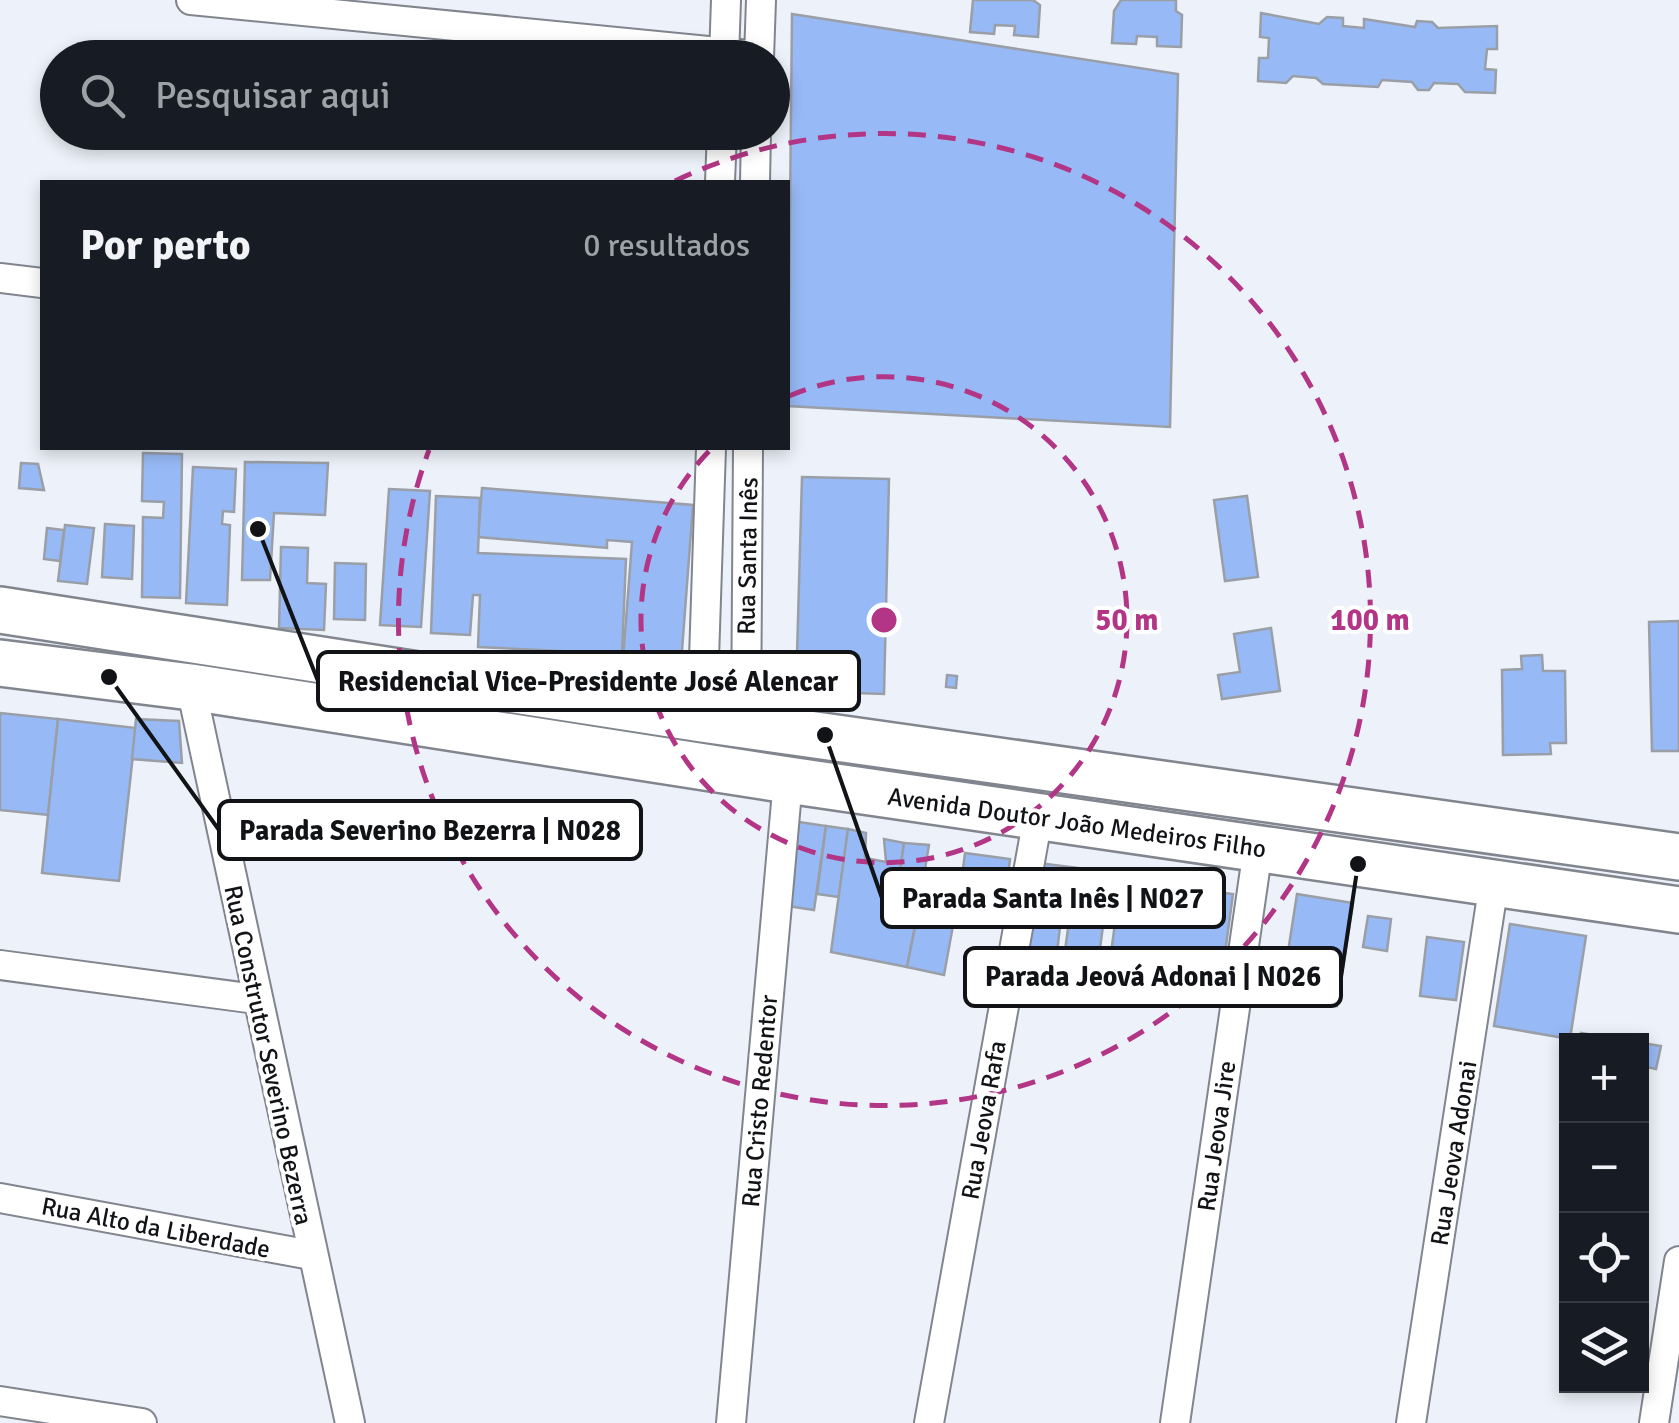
<!DOCTYPE html>
<html lang="pt">
<head>
<meta charset="utf-8">
<style>
  :root { --surface:#171b24; --page:#242831; --text:#f1f3f6; --muted:#9ea1a6; --line:#363941 }
  body { margin:0; font-family:Signika,sans-serif; background:var(--page); color:var(--text) }
  .controls { position:absolute; right:30px; bottom:30px; display:grid; overflow:hidden; border-radius:0px; box-shadow:0 5px 15px #0003 }
  .controls button { width:90px; height:90px; display:grid; place-items:center; padding:0; border:0; border-bottom:2px solid var(--line); background:var(--surface); color:var(--text); font:50px sans-serif }
  .list { margin:0; padding:0; list-style:none }
  h2 { display:flex; justify-content:space-between; align-items:center; height:130px; margin:0; padding:0 40px; font-size:42px }
  h2 small { font-size:32px; font-weight:400; color:var(--muted) }
  .icon { flex:none; width:55px; height:55px; fill:none; stroke:currentColor; stroke-width:2; stroke-linecap:round; stroke-linejoin:round }
  .map { position:relative; flex:none; width:1679px; height:1423px; overflow:hidden }
  .search { position:absolute; background:var(--surface); box-shadow:0 5px 15px #0003; left:40px; top:40px; width:750px; height:110px; display:flex; align-items:center; gap:25px; box-sizing:border-box; padding:0 35px; border-radius:55px; color:var(--muted); font-size:38px }
  .panel { position:absolute; background:var(--surface); box-shadow:0 5px 15px #0003; left:40px; top:180px; width:750px; height:270px; border-radius:0px }
  .map>svg:first-child { display:block }
  .building { fill:#97b9f5; stroke:#9a9fa7; stroke-width:2.5 }
  .lines { fill:none; stroke-linecap:round; stroke-linejoin:round }
  .street-casing { stroke:#81858d; stroke-width:32 }
  .primary-casing { stroke:#81858d; stroke-width:50 }
  .street { stroke:#fff; stroke-width:28 }
  .primary { stroke:#fff; stroke-width:45 }
  .ring { fill:none; stroke:#b33686; stroke-width:5; stroke-dasharray:18 12 }
  .labels { text-anchor:middle; stroke-width:8; stroke-linejoin:round; paint-order:stroke }
  .street-label { font-size:25px; fill:#111316; stroke:#fff }
  .centre { fill:#b33686; stroke:#fff; stroke-width:5 }
  .ring-label { font-size:30px; text-anchor:middle; font-weight:bold; fill:#b33686; stroke:#fff; stroke-width:8; stroke-linejoin:round; paint-order:stroke }
  .leader { fill:none; stroke:#111316; stroke-width:4 }
  .callout-dot { fill:#111316; stroke:#fff; stroke-width:4 }
  .callout { fill:#fff; stroke:#111316; stroke-width:4 }
  .callout-label { font-size:28px; text-anchor:middle; font-weight:bold; fill:#111316 }
</style>
</head>
<body>
<div class="map">
<svg width="1679" height="1423" viewBox="0 0 1679 1423">
  <rect width="100%" height="100%" fill="#edf2fa"/>
  <!-- building -->
  <g class="building">
    <path d="M1033,0L1040,5L1038,37L1014,35L1015,26L995,25L994,34L970,32L973,0Z"/>
    <path d="M1121,0H1176V11L1182,15L1181,47L1157,46V37L1137,36L1136,44L1112,43L1114,11Z"/>
    <path d="M1261,13L1319,24L1327,17L1343,18V26L1364,28V19L1415,27L1417,21L1432,22L1438,28L1497,26V49H1487L1485,69L1496,70L1495,93L1465,92L1458,84L1434,83L1429,90H1418L1412,82L1382,80L1378,87L1323,84L1316,78L1293,76L1286,83L1258,81L1259,58H1268L1269,38L1260,37Z"/>
    <path d="M792,14L1178,74L1170,427L788,406Z"/>
    <path d="M143,453L182,454L180,598L142,597L143,517L163,518L164,502L142,501Z"/>
    <path d="M245,462L328,463L325,515L274,513L270,580H242Z"/>
    <path d="M21,463L38,464L44,490L19,488Z"/>
    <path d="M193,467L236,469L234,512L223,511L222,524L230,525L227,605L186,603Z"/>
    <path d="M802,477L889,479L884,694L796,691Z"/>
    <path d="M482,488L693,505L681,664L623,659L632,542L607,540V548L478,537Z"/>
    <path d="M389,489L430,491L421,627L380,625Z"/>
    <path d="M436,496L480,498L478,553L626,559L622,654L478,647L480,595H473L470,635L431,633Z"/>
    <path d="M1247,496L1258,577L1225,581L1214,500Z"/>
    <path d="M105,524L134,526L132,579L102,577Z"/>
    <path d="M65,525L94,528L87,584L58,581Z"/>
    <path d="M47,528L64,530L60,561L44,559Z"/>
    <path d="M281,547L308,548L307,583L326,584L324,630L279,628Z"/>
    <path d="M335,563L366,564L365,620L334,619Z"/>
    <path d="M1679,621V751H1652L1649,622Z"/>
    <path d="M1271,628L1280,691L1222,699L1218,675L1240,672L1234,634Z"/>
    <path d="M1542,655L1543,671H1565L1566,743H1550L1551,754L1503,755L1502,670L1522,669L1521,656Z"/>
    <path d="M947,675L957,676L956,688L946,687Z"/>
    <path d="M0,713L58,719L48,815L0,810Z"/>
    <path d="M58,719L136,728L119,881L42,873Z"/>
    <path d="M136,719L179,721L182,763L132,759Z"/>
    <path d="M799,822L826,826L814,910L787,906Z"/>
    <path d="M826,826L848,829L839,897L817,894Z"/>
    <path d="M848,829L866,833L865,858L886,862L884,839L904,843L900,871L906,880L900,915L917,917L907,967L831,952Z"/>
    <path d="M904,843L929,845L917,917L900,915L906,880L900,871Z"/>
    <path d="M965,853L1010,859L1002,922L957,916Z"/>
    <path d="M1038,863L1079,868L1074,910L1062,909L1056,962L1027,959Z"/>
    <path d="M1121,879L1233,894L1221,983L1109,968Z"/>
    <path d="M924,882L960,887L944,975L907,967Z"/>
    <path d="M1297,894L1353,903L1337,1006L1281,997Z"/>
    <path d="M1368,916L1391,919L1387,951L1363,947Z"/>
    <path d="M1069,921L1103,926L1094,993L1060,988Z"/>
    <path d="M1510,924L1586,936L1570,1039L1494,1026Z"/>
    <path d="M1427,937L1464,942L1456,1000L1420,996Z"/>
    <path d="M1581,1033L1625,1040H1580Z"/>
    <path d="M1642,1043L1661,1046L1656,1069L1642,1066Z"/>
  </g>
  <g class="lines">
    <defs>
      <g id="street">
        <path d="M191,0L759,56"/>
        <path d="M724,58L726,0"/>
        <path d="M759,58L761,0"/>
        <path d="M720,182L722,132"/>
        <path d="M755,182L756,132"/>
        <path d="M0,278L42,283"/>
        <path d="M191,687L350,1423"/>
        <path d="M702,719L711,448"/>
        <path d="M746,724L748,448"/>
        <path d="M0,965L256,999"/>
        <path d="M0,1198L311,1255"/>
        <path d="M0,1401L142,1423"/>
        <path d="M731,1423L788,780"/>
        <path d="M929,1423L1038,817"/>
        <path d="M1175,1423L1258,849"/>
        <path d="M1411,1423L1494,883"/>
        <path d="M1654,1423L1679,1261"/>
      </g>
      <g id="primary">
        <path d="M0,610L702,719L1679,857"/>
        <path d="M0,663L191,687L788,780L1679,910"/>
      </g>
    </defs>
    <!-- street casing -->
    <use href="#street" class="street-casing"/>
    <!-- primary casing -->
    <use href="#primary" class="primary-casing"/>
    <!-- street -->
    <use href="#street" class="street"/>
    <!-- primary -->
    <use href="#primary" class="primary"/>
  </g>
  <!-- distance rings -->
  <g class="ring">
    <path d="M789 396A243 243 0 1 1 712 448"/>
    <path d="M675 181A486 486 0 1 1 429 450"/>
  </g>
  <g class="labels">
    <!-- street labels -->
    <g class="street-label">
      <text transform="translate(747 556) rotate(-89)" y="9">Rua Santa Inês</text>
      <text transform="translate(1077 822) rotate(8)" y="9">Avenida Doutor João Medeiros Filho</text>
      <text transform="translate(269 1055) rotate(78)" y="9">Rua Construtor Severino Bezerra</text>
      <text transform="translate(759 1101) rotate(-85)" y="9">Rua Cristo Redentor</text>
      <text transform="translate(983 1120) rotate(-80)" y="9">Rua Jeova Rafa</text>
      <text transform="translate(1216 1136) rotate(-82)" y="9">Rua Jeova Jire</text>
      <text transform="translate(1453 1153) rotate(-81)" y="9">Rua Jeova Adonai</text>
      <text transform="translate(156 1227) rotate(11)" y="9">Rua Alto da Liberdade</text>
    </g>
  </g>
  <circle cx="884" cy="620" r="15" class="centre"/>
  <g class="ring-label">
    <text x="1127" y="630">50 m</text>
    <text x="1370" y="630">100 m</text>
  </g>
  <!-- callouts -->
  <path class="leader" d="M258 529L318 681M109 677L219 830M825 735L882 898M1358 864L1341 977"/>
  <g class="callout-dot">
    <circle cx="258" cy="529" r="10"/>
    <circle cx="109" cy="677" r="10"/>
    <circle cx="825" cy="735" r="10"/>
    <circle cx="1358" cy="864" r="10"/>
  </g>
  <g class="callout">
    <rect x="318" y="652" width="541" height="58" rx="10"/>
    <rect x="219" y="801" width="422" height="58" rx="10"/>
    <rect x="882" y="869" width="342" height="58" rx="10"/>
    <rect x="965" y="948" width="376" height="58" rx="10"/>
  </g>
  <g class="callout-label">
    <text x="588" y="691">Residencial Vice-Presidente José Alencar</text>
    <text x="430" y="840">Parada Severino Bezerra | N028</text>
    <text x="1053" y="908">Parada Santa Inês | N027</text>
    <text x="1153" y="986">Parada Jeová Adonai | N026</text>
  </g>
</svg>
<div class="controls">
<button>+</button>
<button>−</button>
<button><svg class="icon" aria-label="locate" viewBox="0 0 24 24"><circle cx="12" cy="12" r="6"/><path d="M12 2v4M12 18v4M2 12h4M18 12h4"/></svg></button>
<button><svg class="icon" aria-label="layers" viewBox="0 0 24 24"><path d="M12 4l9 5-9 5-9-5zM3 14l9 5 9-5"/></svg></button>
</div>
<div class="search"><svg class="icon" aria-label="search" viewBox="0 0 24 24"><circle cx="10" cy="10" r="6"/><path d="M15 15l6 6"/></svg>Pesquisar aqui</div>
<section class="panel">
<h2>Por perto<small>0 resultados</small></h2>
<ul class="list">
</ul>
</section>
</div>
</body>
</html>
